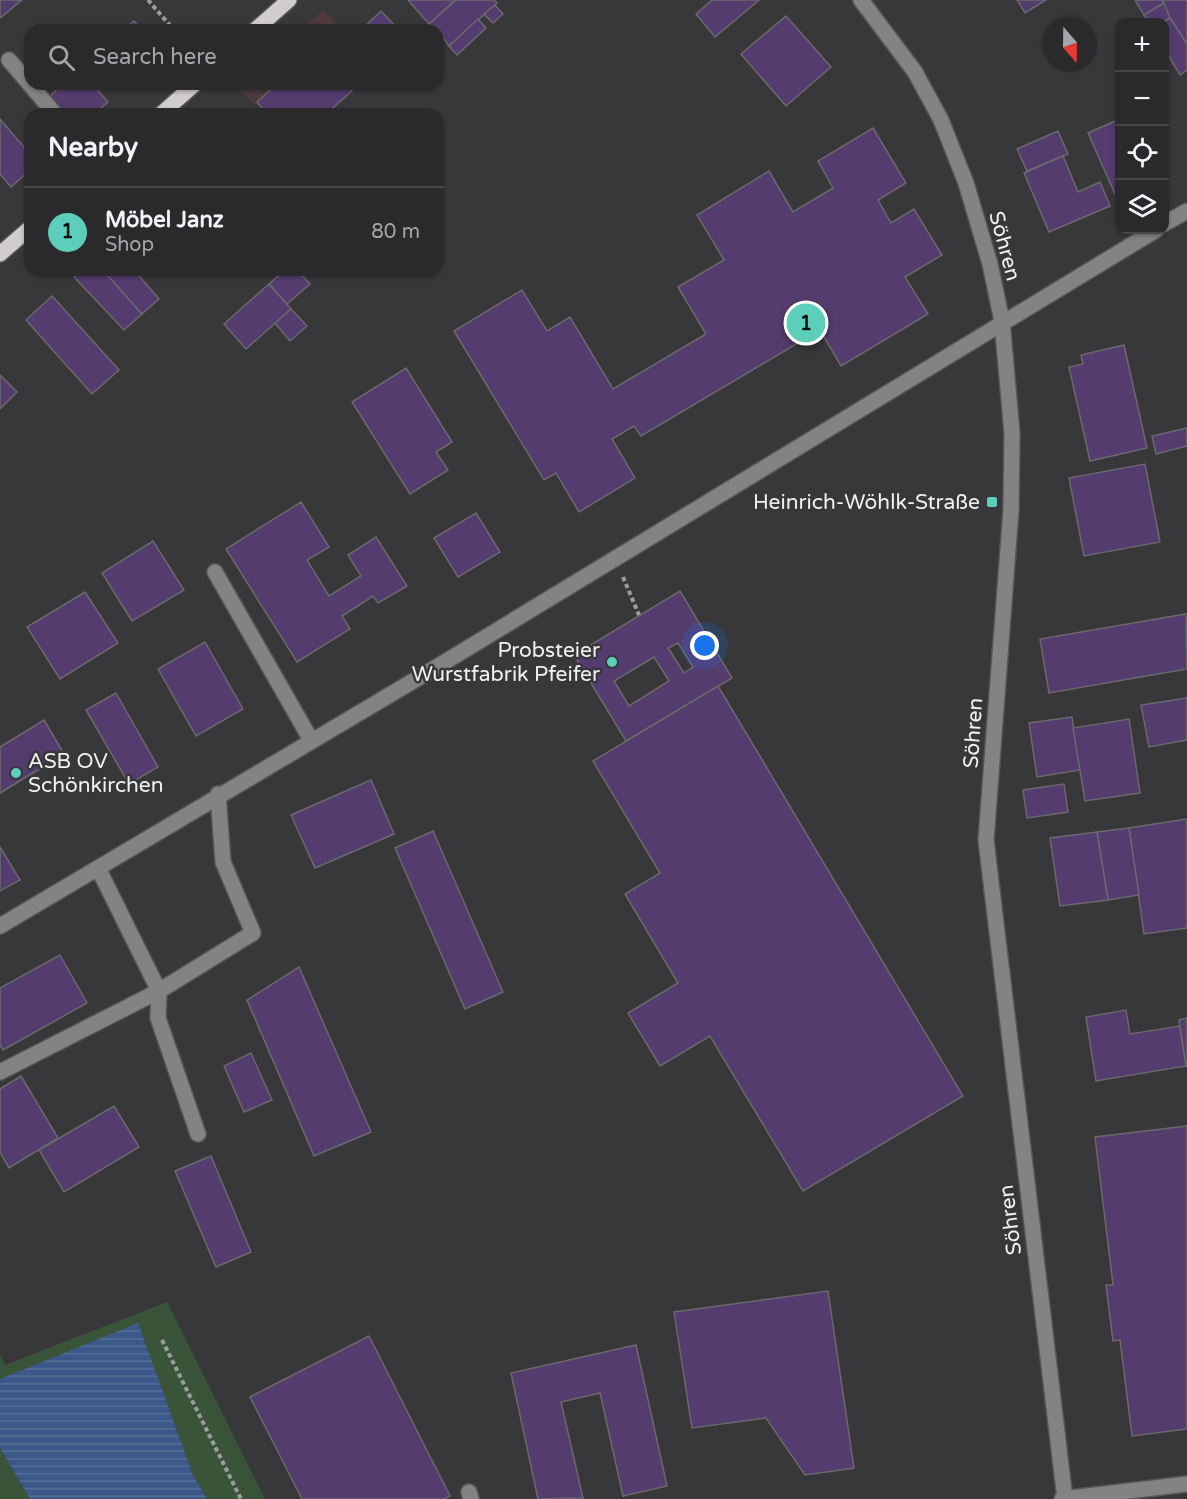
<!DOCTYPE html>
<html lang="en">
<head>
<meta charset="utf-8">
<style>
  :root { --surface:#2a292c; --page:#363538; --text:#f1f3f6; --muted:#a5a6a9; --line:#464548; --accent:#5cceba }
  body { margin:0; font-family:"Varela Round",sans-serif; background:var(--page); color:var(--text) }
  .controls { position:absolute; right:18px; top:18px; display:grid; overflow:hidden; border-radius:12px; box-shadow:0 2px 4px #0004 }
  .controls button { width:54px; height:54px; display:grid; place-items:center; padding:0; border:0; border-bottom:2px solid var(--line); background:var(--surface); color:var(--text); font:30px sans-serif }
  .compass { position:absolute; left:1043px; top:18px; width:54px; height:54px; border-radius:50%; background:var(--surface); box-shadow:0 2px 4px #0004; rotate:160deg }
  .you { position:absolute; left:705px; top:646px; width:21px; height:21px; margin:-15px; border:4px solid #fff; border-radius:50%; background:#1a73e8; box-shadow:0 0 0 9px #1a73e833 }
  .badge { display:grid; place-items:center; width:39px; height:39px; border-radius:50%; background:var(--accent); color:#111; font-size:20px; font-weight:700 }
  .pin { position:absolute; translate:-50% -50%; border:3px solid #fff; box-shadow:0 2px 6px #0006 }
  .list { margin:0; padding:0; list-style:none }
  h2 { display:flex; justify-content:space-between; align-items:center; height:78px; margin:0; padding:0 24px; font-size:26px }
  h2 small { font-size:20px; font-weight:400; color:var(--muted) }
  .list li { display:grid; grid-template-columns:39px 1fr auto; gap:18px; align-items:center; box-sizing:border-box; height:90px; padding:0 24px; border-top:2px solid var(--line) }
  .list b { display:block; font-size:22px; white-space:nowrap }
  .list p { margin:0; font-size:20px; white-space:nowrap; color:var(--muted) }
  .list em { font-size:20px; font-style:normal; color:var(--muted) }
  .icon { flex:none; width:33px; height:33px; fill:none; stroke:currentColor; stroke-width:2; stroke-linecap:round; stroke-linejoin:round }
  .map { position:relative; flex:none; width:1187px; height:1499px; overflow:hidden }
  .search { position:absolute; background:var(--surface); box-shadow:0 2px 4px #0004; left:24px; top:24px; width:420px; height:66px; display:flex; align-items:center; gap:15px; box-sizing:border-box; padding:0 21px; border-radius:18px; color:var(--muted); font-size:22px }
  .panel { position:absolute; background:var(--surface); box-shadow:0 2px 4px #0004; left:24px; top:108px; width:420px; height:168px; border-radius:18px }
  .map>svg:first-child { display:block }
  .commercial { fill:#4e393c }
  .green { fill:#3a543a }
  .water { fill:url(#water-rules) }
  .building { fill:#553c6f; stroke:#6a696c; stroke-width:1.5; fill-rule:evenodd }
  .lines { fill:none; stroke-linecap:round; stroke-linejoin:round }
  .minor-casing { stroke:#565557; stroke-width:18 }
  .major-casing { stroke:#565557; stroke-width:18 }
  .path { stroke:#9c9b9d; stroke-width:4; stroke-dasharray:4.5 3; stroke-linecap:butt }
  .minor { stroke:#848383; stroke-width:15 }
  .major { stroke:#d1cdce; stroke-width:15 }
  .poi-dot { fill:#5cceba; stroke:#38373a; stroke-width:2 }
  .labels { text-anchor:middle; stroke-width:5; stroke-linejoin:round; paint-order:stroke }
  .street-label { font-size:21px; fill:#f1f0f2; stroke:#38373a }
  .poi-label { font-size:21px; fill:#f1f0f2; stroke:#38373a; text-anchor:end }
</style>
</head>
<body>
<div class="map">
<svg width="1187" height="1499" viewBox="0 0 1187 1499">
  <defs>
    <pattern id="water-rules" width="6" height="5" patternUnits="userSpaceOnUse" patternTransform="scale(1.5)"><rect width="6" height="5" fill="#3b5888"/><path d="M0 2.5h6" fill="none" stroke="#587099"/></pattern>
  </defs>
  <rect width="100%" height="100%" fill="#38373a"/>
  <!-- commercial -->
  <g class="commercial">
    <path d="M323,10L343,30H300L307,24Z"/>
    <path d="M239,84H360L326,114H267L257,103L254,105L237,86Z"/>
  </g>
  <!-- green -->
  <g class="green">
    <path d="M167,1302L265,1499H207L193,1475L138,1324L0,1379V1354L5,1365Z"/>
    <path d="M0,1448L30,1499H0Z"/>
  </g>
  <!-- water -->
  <path class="water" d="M138,1323L193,1475L207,1499H30L0,1448V1379Z"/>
  <!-- building -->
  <g class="building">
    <path d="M0,0H22L0,18Z"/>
    <path d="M408,0H453L454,1L429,24Z"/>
    <path d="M456,0H494L497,3L449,46L438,30L429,24Z"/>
    <path d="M712,0H759L715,37L696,14Z"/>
    <path d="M1017,0H1046L1025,13Z"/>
    <path d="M1135,0H1162L1164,3L1144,15Z"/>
    <path d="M1162,0H1187V44L1170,18Z"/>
    <path d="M1164,3L1170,18L1163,22H1149L1144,15Z"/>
    <path d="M495,5L503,14L493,23L484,14Z"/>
    <path d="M381,11L399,30H361Z"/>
    <path d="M786,16L831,67L786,106L741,54Z"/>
    <path d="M1170,18L1187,44V70L1180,75L1164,48L1163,22Z"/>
    <path d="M478,19L486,28L457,55L449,46Z"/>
    <path d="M134,21L142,30H123Z"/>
    <path d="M63,84H92L108,102L94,114H62L48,98Z"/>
    <path d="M277,84H347L352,91L326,114H267L257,102Z"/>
    <path d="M0,119L30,154V170L11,187L0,174Z"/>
    <path d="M1120,119V192L1115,194L1088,133Z"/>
    <path d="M873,128L906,183L878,200L891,223L914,209L942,255L905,277L928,314L841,366L820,330L641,436L634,426L612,439L635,478L579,512L556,473L544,480L454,331L522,290L547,331L570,317L613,389L706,334L678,287L724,260L697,215L769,171L793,212L833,188L818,161Z"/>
    <path d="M1058,131L1068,154L1027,171L1017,149Z"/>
    <path d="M1063,156L1078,192L1100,182L1110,206L1049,232L1024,173Z"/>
    <path d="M82,270H103L142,314L124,330L74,277Z"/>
    <path d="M103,270H134L159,299L142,314Z"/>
    <path d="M285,270H297L310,284L287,304L269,284Z"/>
    <path d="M269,284L291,309L246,349L224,324Z"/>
    <path d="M52,296L119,370L92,394L26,320Z"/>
    <path d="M291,309L307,326L290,341L275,323Z"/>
    <path d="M1124,345L1147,448L1090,461L1069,367L1083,364L1081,355Z"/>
    <path d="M406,368L452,442L436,452L448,470L410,494L352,402Z"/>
    <path d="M0,375L17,392L0,409Z"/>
    <path d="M1187,428V446L1156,454L1152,436Z"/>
    <path d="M1145,464L1160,542L1084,556L1069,478Z"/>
    <path d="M301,502L329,547L307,560L329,596L361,576L348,555L376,537L407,586L378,603L373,596L342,616L350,629L297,662L226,549Z"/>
    <path d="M476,513L500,552L458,577L434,538Z"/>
    <path d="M153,541L184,590L132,621L102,573Z"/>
    <path d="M680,591L732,678L626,741L574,655ZM678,643L693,667L684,673L668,648ZM654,657L669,681L629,706L614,681Z"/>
    <path d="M85,592L118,643L60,679L27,627Z"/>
    <path d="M1186,614L1187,669L1049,693L1040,639Z"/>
    <path d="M205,642L243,709L196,736L158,669Z"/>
    <path d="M718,686L963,1096L803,1191L710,1036L660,1066L628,1013L678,983L625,894L660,873L593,761Z"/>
    <path d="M116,693L158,767L129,784L86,710Z"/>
    <path d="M1187,698V740L1149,747L1141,705Z"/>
    <path d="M1072,717L1080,770L1037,777L1029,723Z"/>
    <path d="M1129,719L1140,793L1085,801L1073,728Z"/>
    <path d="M44,720L64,754L0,793V747Z"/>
    <path d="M371,780L394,834L315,868L291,815Z"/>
    <path d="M1064,784L1068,812L1027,818L1023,790Z"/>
    <path d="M1187,819V928L1144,934L1129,828Z"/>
    <path d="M1129,828L1139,895L1108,900L1097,832Z"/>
    <path d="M433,831L503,992L465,1009L395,848Z"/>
    <path d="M1097,832L1108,900L1060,906L1050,838Z"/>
    <path d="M0,847L20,880L0,891Z"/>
    <path d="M60,955L87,1003L3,1050L0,1045V988Z"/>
    <path d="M299,967L371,1132L314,1156L247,1000Z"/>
    <path d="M1126,1010L1130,1034L1180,1026L1186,1066L1096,1081L1086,1017Z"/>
    <path d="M1187,1018V1065L1186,1066L1179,1020Z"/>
    <path d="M251,1053L272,1100L244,1112L224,1066Z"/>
    <path d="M21,1076L58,1138L9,1168L0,1152V1089Z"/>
    <path d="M114,1106L139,1147L64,1192L39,1150Z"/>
    <path d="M1187,1126V1429L1132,1436L1120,1340L1113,1341L1106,1285H1113L1095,1137Z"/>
    <path d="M211,1156L251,1252L216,1267L175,1171Z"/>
    <path d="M828,1291L854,1468L805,1475L766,1418L692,1428L674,1312Z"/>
    <path d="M369,1336L450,1496L444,1499H302L250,1397Z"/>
    <path d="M636,1345L667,1486L623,1496L600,1393L561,1402L583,1498L538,1499L511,1373Z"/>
  </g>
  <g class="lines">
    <defs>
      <g id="minor">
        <path d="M861,0L915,72L941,120L966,183L990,264L1002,321L1012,433L1011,510L986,840L1065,1499"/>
        <path d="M9,60L55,114"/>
        <path d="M1164,224L1187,211"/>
        <path d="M215,572L311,740"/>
        <path d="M218,794L223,862L253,933L159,991L98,868L430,671L1156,230"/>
        <path d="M0,926L98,868"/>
        <path d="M0,1072L159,991L158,1018L198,1134"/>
        <path d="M469,1492L471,1499"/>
        <path d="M1062,1499L1187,1484"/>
      </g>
      <g id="major">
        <path d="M255,30L289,0"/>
        <path d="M161,114L195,84"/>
        <path d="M0,254L30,228"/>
      </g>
    </defs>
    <!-- minor casing -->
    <use href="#minor" class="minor-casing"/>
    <!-- major casing -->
    <use href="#major" class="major-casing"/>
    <!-- path -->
    <g class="path">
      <path d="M148,0L174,30"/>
      <path d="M623,577L639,615"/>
      <path d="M162,1340L241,1499"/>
    </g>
    <!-- minor -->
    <use href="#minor" class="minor"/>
    <!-- major -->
    <use href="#major" class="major"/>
  </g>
  <!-- markers -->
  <g class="poi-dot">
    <rect x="986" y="496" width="12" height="12" rx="3"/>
    <circle cx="612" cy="662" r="6"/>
    <circle cx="16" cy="773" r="6"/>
  </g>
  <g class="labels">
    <!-- street labels -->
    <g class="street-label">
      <text transform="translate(1005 246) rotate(75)" y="7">Söhren</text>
      <text transform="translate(973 733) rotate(-86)" y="7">Söhren</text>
      <text transform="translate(1010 1220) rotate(-97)" y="7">Söhren</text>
    </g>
    <!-- poi labels -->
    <g class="poi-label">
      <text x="980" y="509">Heinrich-Wöhlk-Straße</text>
      <text x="600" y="657">Probsteier<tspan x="600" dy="24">Wurstfabrik Pfeifer</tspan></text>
      <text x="28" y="768" text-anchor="start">ASB OV<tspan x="28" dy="24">Schönkirchen</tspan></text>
    </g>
  </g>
</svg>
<div class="controls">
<button>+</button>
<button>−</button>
<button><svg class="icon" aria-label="locate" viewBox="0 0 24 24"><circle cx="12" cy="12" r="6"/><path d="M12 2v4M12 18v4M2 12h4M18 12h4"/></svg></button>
<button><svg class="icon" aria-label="layers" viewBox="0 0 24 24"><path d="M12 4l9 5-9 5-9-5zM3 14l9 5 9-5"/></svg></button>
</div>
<svg class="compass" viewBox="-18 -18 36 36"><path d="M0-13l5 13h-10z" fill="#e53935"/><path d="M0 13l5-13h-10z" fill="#a5a6a9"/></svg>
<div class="you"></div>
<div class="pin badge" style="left:806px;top:323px">1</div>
<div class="search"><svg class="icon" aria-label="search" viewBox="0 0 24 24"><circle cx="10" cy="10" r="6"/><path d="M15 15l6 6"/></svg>Search here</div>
<section class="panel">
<h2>Nearby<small></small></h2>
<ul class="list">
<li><span class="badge">1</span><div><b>Möbel Janz</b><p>Shop</p></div><em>80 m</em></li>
</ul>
</section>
</div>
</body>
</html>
